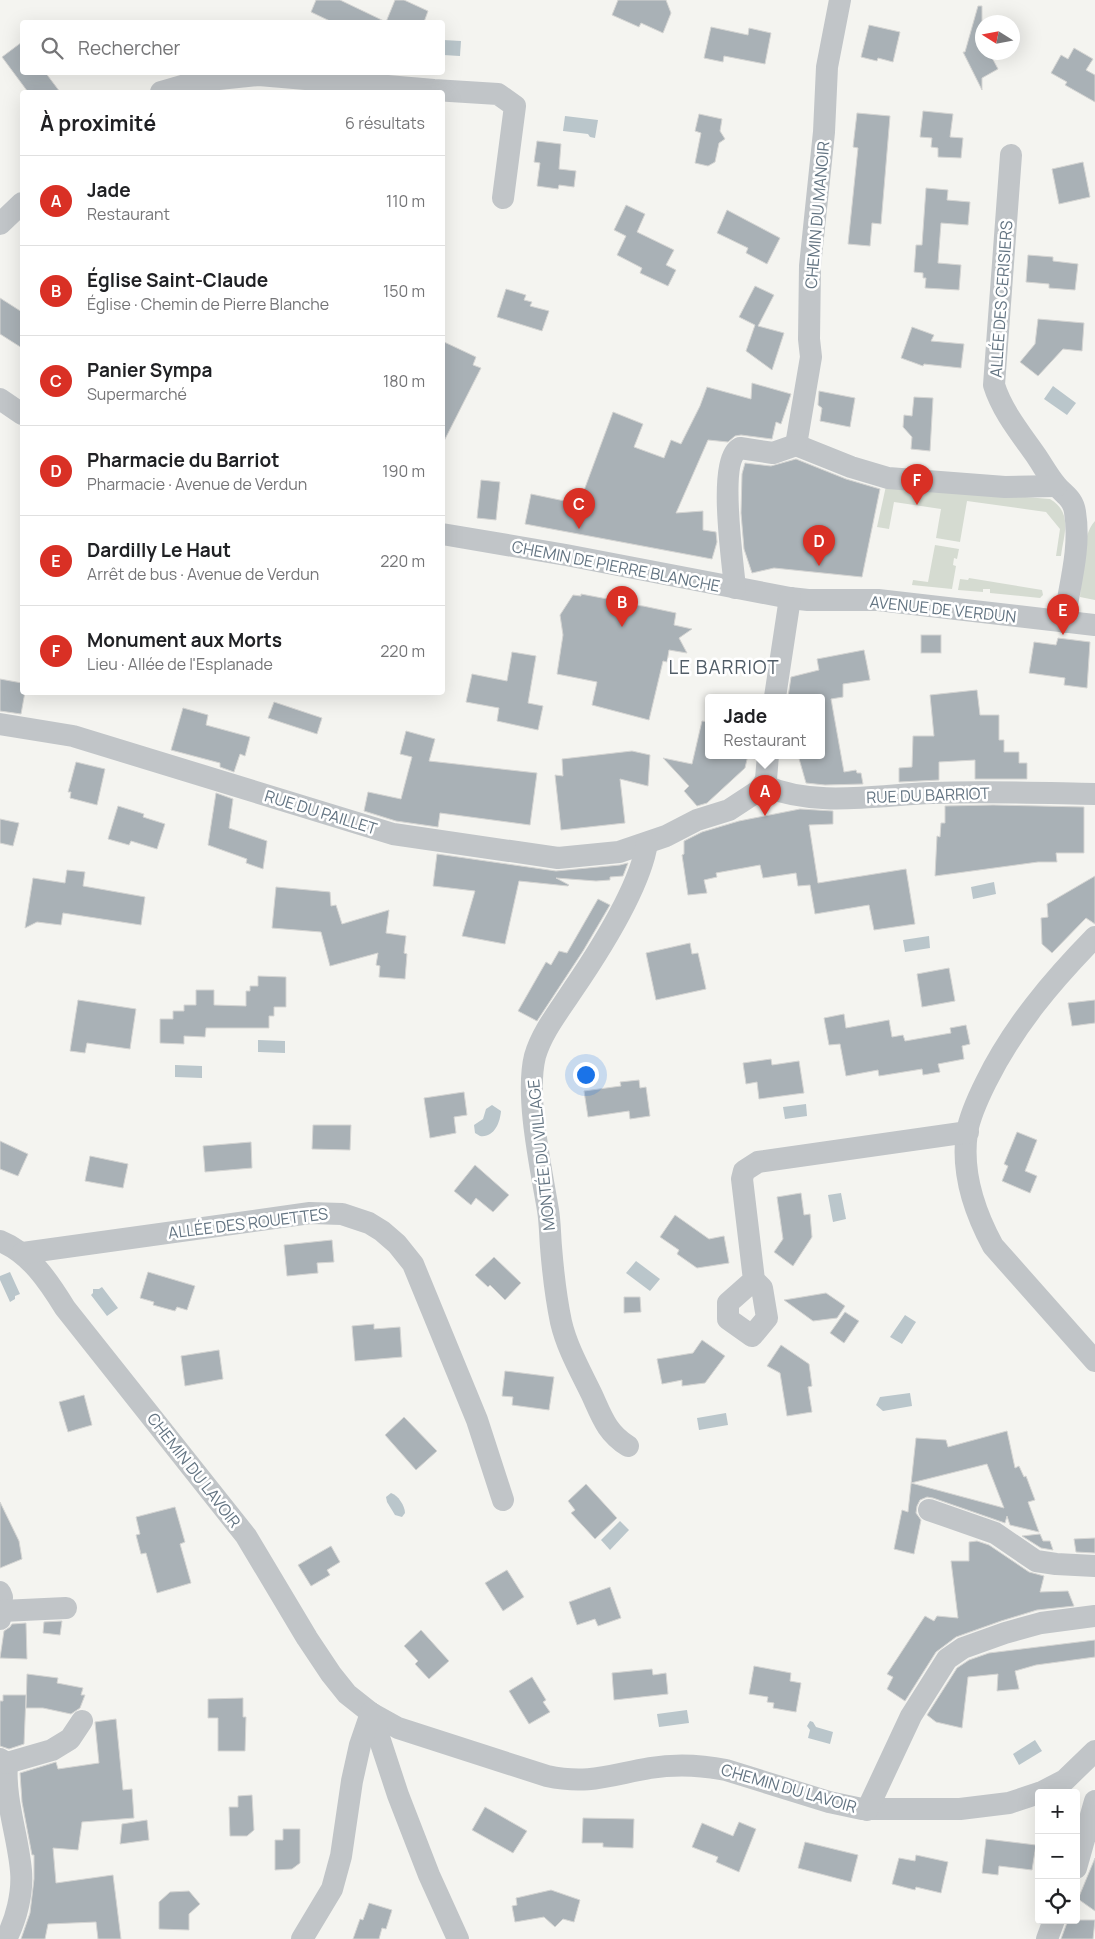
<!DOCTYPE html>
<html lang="fr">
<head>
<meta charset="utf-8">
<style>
  :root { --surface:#fff; --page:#f6f6f6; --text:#202124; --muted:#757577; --line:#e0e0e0; --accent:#d93025 }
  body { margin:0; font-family:Manrope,sans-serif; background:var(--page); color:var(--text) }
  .controls { position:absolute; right:15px; bottom:15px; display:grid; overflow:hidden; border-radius:5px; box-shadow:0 5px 20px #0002 }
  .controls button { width:45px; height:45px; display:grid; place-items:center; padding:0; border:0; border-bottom:1px solid var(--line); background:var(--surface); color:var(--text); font:25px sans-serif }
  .compass { position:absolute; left:975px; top:15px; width:45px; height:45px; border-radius:50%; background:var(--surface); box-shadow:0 5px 20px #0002; rotate:281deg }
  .you { position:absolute; left:585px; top:1074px; width:18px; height:18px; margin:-12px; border:4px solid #fff; border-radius:50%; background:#1a73e8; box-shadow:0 0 0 8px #1a73e833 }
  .badge { display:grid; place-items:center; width:32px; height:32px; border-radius:50%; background:var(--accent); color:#fff; font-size:16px; font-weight:700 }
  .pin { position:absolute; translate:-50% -41px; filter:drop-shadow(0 1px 2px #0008) }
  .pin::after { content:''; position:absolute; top:26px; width:18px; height:15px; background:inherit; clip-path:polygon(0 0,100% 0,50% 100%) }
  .popup { position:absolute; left:705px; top:694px; width:120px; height:65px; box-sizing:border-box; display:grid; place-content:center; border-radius:5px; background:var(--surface); filter:drop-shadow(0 1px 4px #0005); font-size:16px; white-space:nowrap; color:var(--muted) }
  .popup b { font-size:19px; color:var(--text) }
  .popup::after { content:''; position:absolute; left:50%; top:100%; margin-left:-10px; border:10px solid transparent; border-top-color:var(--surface) }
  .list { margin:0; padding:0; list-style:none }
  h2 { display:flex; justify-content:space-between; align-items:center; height:65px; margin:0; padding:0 20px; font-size:21px }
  h2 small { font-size:16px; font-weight:400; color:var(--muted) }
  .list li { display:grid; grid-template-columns:32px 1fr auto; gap:15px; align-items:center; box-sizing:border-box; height:90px; padding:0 20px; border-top:1px solid var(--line) }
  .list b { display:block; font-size:19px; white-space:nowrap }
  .list p { margin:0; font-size:16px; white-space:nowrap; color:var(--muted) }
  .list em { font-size:16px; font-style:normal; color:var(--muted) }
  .icon { flex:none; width:28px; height:28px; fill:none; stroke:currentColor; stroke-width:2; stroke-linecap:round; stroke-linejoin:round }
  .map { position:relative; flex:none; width:1095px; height:1939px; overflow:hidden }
  .search { position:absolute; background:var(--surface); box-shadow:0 5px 20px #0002; left:20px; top:20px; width:425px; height:55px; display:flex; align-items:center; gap:12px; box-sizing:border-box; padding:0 18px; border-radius:5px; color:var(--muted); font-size:19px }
  .panel { position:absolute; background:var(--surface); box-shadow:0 5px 20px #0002; left:20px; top:90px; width:425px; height:605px; border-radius:5px }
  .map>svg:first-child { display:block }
  .green { fill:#d5dbd1 }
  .water { fill:#bac6cb }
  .building { fill:#a9b1b6; stroke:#d5d5d3; fill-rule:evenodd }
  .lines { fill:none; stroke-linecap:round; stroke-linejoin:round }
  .minor { stroke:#c1c5c8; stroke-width:22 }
  .labels { text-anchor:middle; stroke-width:5; stroke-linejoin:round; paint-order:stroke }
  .street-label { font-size:16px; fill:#637482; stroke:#fff }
  .quarter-label { font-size:19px; letter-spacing:1px; fill:#515d67; stroke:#fff }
</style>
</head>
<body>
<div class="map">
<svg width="1095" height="1939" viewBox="0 0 1095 1939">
  <rect width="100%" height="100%" fill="#f4f4f0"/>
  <!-- green -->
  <g class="green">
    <path d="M886,486L1050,499C1073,513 1064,533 1061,556H1056L1060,529L1046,512L967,501L960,542L936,538L941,509L894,502L889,529L877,527Z"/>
    <path d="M1095,521V600L1080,597C1082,578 1081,535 1095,521Z"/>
    <path d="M935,545L959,549L957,559L954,558L953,565L956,566L952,589L912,585L913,580L928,582Z"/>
    <path d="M969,578L1042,590L1043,595L1040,598L990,593V589H983V592L958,590L960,579L968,580Z"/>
  </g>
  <!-- water -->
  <g class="water">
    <path d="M443,40L461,41L460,56L443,55Z"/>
    <path d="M565,116L598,120L595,138L590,137L588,134L563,131Z"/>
    <path d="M1053,386L1076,403L1067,415L1044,399Z"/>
    <path d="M994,882L996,894L973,899L971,887Z"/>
    <path d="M929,936L930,948L905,952L903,940Z"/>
    <path d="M258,1040L285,1041V1053L258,1052Z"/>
    <path d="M175,1065L202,1066V1078L175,1077Z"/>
    <path d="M806,1104L807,1116L785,1119L783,1107Z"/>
    <path d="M492,1105L501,1111C500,1123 494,1138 480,1136L475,1133L474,1125L483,1119L486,1109Z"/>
    <path d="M841,1193L846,1219L833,1222L828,1195Z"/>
    <path d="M636,1261L660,1279L650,1291L626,1273Z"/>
    <path d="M10,1272L20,1294L15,1296V1299L10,1302L0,1280V1276Z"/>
    <path d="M102,1287L118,1308L107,1316L91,1295L93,1293V1289H99Z"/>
    <path d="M905,1315L916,1322L902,1344L890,1337Z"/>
    <path d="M910,1393L912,1406L883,1411L876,1405L880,1397Z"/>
    <path d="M726,1413L728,1425L699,1430L697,1418Z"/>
    <path d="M391,1493C398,1495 405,1506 405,1513L402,1517L395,1515L387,1502L386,1497Z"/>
    <path d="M620,1521L629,1530L610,1550L601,1540Z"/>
    <path d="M687,1710L689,1723L659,1727L657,1714Z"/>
    <path d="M810,1721L813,1722L816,1727L833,1732L830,1744L808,1738L810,1730L807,1726Z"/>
    <path d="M1035,1740L1042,1751L1019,1765L1013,1754Z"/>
  </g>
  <!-- building -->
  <g class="building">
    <path d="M316,0H340L386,22L395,0H404L428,11L424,22H332L311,12Z"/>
    <path d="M618,0H666L671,13L663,33L641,23L639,27L612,15Z"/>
    <path d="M978,6H982V52H989L998,69L982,78V90L963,52H965Z"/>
    <path d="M869,25L900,32L893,62L878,58L877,61L861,57Z"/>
    <path d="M711,27L748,35L749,28L771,33L765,64L724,56L723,62L704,58Z"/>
    <path d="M22,42V72H45L60,92H28L2,57Z"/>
    <path d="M1074,48L1093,59L1086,70L1095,75V102L1065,85L1067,82L1051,73L1061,55L1068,59Z"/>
    <path d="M923,111L953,114L950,137L963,138L961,158L938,157V148L931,147L932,138L920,137Z"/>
    <path d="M857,113L890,116L881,224L872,223L870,246L848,244L858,148L853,147Z"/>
    <path d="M699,114L722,119L720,131L725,139L719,143L715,162L708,166L695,163L701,133L695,131Z"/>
    <path d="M537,141L561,144L559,169L576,171L574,187L559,185L558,189L537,186L540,163L534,162Z"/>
    <path d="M1083,162L1090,197L1059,204L1052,169Z"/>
    <path d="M926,188L948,190L947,200L970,202L968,225L941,223L938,263L961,265L959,290L925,288L926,278H923V273L914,272L916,245H922Z"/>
    <path d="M626,205L645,214L637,232L674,250L666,265L676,270L668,286L640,273L642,268L617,255L626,236L614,230Z"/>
    <path d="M727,210L780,238L767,264L746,253L748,248L717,233Z"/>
    <path d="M1028,255L1053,257V261L1078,264L1075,290L1049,288V284L1026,282Z"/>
    <path d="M755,286L774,295L758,326L784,333L772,370L746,351L755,325L739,317Z"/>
    <path d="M506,289L526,295L524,300L532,302L530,306L549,311L542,331L497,317Z"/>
    <path d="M0,298L22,312V348L0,334Z"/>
    <path d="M1038,319L1084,323L1082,351L1063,349L1038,376L1020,362L1035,344Z"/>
    <path d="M912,327L934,335L931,341L964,344L961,368L924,364L923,366L901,358Z"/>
    <path d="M442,341L476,357L473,365L481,368L442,445Z"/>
    <path d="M752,383L791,394L781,424L776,422L772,439L741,435L735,436L728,442L708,440L676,513L703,511V530L716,532L717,542L712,559L525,524L531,494L579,504L613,412L643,424L634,447L664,458L671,440L681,444L700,406L707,387L751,399Z"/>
    <path d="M819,391L855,398L850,427L820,421L822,408L818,405Z"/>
    <path d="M914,397L933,398L930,451L911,449L912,437L903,427L904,415L912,416Z"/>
    <path d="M796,459L846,479L880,489L862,577L774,568L752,573L744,549L741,513L742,474L745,463L771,466Z"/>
    <path d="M481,480L500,482L496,520L477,518Z"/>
    <path d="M581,594L618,601L617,604L643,606L676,613L674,625L692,629L679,638L687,653L669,650L667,662L663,661L649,720L592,705L597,682L557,674L563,635L560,615L573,595L581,596Z"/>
    <rect x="921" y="635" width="20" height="18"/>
    <path d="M1058,638L1090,642L1087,688L1064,685L1065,678L1029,673L1034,642L1056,645Z"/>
    <path d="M864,650L870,680L843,684V697L831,699L844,772L856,770L857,773H861L863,784L825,785L806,783L798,755H821V697H788L791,677L819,670L817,659Z"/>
    <path d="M512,652L536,656L528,703L543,706L538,730L497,721L499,708L466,702L472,674L507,681Z"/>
    <path d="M0,679L22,683V692H25L21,714L0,711Z"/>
    <path d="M977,690L980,715H999V740H1004V752H1019V763H1027V779H975V760L939,762V780L899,782V768L912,767L913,736H934L930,695Z"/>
    <path d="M274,702L322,718L317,734L268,718Z"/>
    <path d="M183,708L208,715L206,725L250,737L245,756L240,754L234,772L220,767V763L171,750Z"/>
    <path d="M702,721L709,722V755H748L745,768L707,803L697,806L684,791L689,786L663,758L692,764Z"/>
    <path d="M406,731L435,739L429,761L537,773L530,825L440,813L438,827L396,821L364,811L368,792L401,799L412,757L400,754Z"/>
    <path d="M632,751L650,755L648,786L620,779L625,823L561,830L555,775L563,776L562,759Z"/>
    <path d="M76,762L105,769L97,805L70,798L71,792H68Z"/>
    <path d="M216,793L233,799L229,828L267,841L263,869L246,863L247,859L208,845Z"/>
    <path d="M993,805L1084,807V853H1056L1057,862H1038L935,876L937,836L940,837L941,823H945V806Z"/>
    <path d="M118,806L144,814L143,817L165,824L157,849L131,841L129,845L108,839Z"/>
    <path d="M800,809L833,811V824L809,825L818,883L906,869L915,924L874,930L869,905L815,914L810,885L798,886L796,873L763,878L760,865L716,873L717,877L704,880L707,893L688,895L682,855L684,854V841L702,832L739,821Z"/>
    <path d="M0,819L19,823L13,846L0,843Z"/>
    <path d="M437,854L556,871L620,865L628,863L623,876L610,877V880L596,881L556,878L569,885L568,886L519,881L505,944L462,936L475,891L433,886Z"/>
    <path d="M67,870L85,872L83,886L145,897L141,925L63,913L61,925L37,922L25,928L33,878L65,883Z"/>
    <path d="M1095,876V924L1086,918L1052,953L1042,944L1041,918L1048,917L1047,904Z"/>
    <path d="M276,887L330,892L331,906L336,905L342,924L389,910L386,933L406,936L404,953L407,954L405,979L379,977L380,966L376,965L378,953L330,966L321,932L272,928Z"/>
    <path d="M598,899L610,905L583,951L537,1021L518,1011L546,962L551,965L559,951L567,953Z"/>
    <path d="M690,943L692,954L698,953L706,989L656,1000L646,953Z"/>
    <path d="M949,968L955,1001L922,1007L917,974Z"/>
    <path d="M258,976L286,977V1007H274V1016H269V1028H206L205,1037L184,1036V1044L160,1043V1019H173V1011H184V1005H196V990H214V1005L246,1006V991H250V986H258Z"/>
    <path d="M78,1000L136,1009L130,1049L87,1043L85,1053L70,1051Z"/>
    <path d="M1095,1000V1023L1072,1026L1068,1003Z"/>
    <path d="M844,1014L846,1028L889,1020L892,1037L903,1035L905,1041L951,1033L950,1028L966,1025L970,1044L962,1046L964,1059L938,1064L940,1072L923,1075L922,1069L879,1076L878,1070L846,1076L840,1044L829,1045L824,1018Z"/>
    <path d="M771,1059L772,1065L799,1061L804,1093L759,1099L757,1082L746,1084L743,1063Z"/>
    <path d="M639,1080L640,1088L646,1087L650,1116L630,1119L629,1111L588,1117L584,1091L621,1086L620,1082Z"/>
    <path d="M464,1092L467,1115L454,1117L456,1133L430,1138L424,1098Z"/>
    <path d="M313,1125H351L350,1150L312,1149Z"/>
    <path d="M1017,1132L1037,1140L1025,1171L1037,1176L1030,1193L1002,1181L1008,1166L1004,1164Z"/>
    <path d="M0,1141L28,1154L18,1176L0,1169Z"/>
    <path d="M251,1142L252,1168L205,1172L203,1146Z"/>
    <path d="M90,1156L128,1164L123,1188L85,1181Z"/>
    <path d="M475,1165L509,1195L493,1212L476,1198L471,1205L454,1191Z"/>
    <path d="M801,1193L804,1215L810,1214L812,1237L793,1266L774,1252L783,1239L777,1197Z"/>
    <path d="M675,1215L709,1239L724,1236L729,1263L697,1268L677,1254L679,1250L660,1237Z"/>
    <path d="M332,1240L334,1262L317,1263L318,1273L287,1276L284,1245Z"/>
    <path d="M494,1257L521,1283L505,1300L490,1285L488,1287L475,1275Z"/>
    <path d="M148,1272L195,1286L187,1310L177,1307L175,1311L153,1305L154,1302L140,1298Z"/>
    <path d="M826,1293L845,1306L837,1318L813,1321L784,1300Z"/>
    <path d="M624,1297H640L641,1312L624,1313Z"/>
    <path d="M845,1312L859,1321L844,1343L830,1333Z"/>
    <path d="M374,1324V1329L400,1327L402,1357L355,1361L352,1326Z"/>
    <path d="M702,1340L725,1356L705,1383L682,1386V1380L662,1384L657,1359L693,1353Z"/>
    <path d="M781,1345L809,1364L812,1386L808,1387L812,1412L787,1416L780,1373L767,1366Z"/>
    <path d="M219,1350L223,1379L185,1386L181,1356Z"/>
    <path d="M505,1371L554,1377L549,1410L512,1405L513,1397L502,1396Z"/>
    <path d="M84,1395L92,1425L68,1432L59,1402Z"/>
    <path d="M404,1417L437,1451L416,1470L385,1435Z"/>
    <path d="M1007,1431L1015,1468L1019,1466L1024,1477L1026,1476L1035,1500L1028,1502L1039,1532L1010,1525L1007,1516L1005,1523L933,1498L927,1497L920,1500L917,1506L916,1513L921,1520L914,1554L894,1549L902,1510L908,1512L916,1438L946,1440L948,1447ZM987,1464L1004,1508L911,1483Z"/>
    <path d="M586,1484L617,1518L595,1539L571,1513L575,1510L568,1501Z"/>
    <path d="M0,1502L19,1541L22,1559L0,1568Z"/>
    <path d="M175,1507L185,1542L180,1544L191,1583L157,1593L146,1553L141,1554L136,1535L140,1534L136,1517Z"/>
    <path d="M1040,1534L1043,1541H1050L1053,1550L1041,1548L1022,1536Z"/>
    <path d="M1095,1538V1553L1076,1552L1074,1539Z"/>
    <path d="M977,1541L989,1545L1029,1572L1044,1576L1040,1592L1068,1591L1074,1606L1037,1610L1001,1621L956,1637L936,1652L905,1701L887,1689L893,1677L887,1674L925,1616L934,1621L937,1616L958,1618L951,1561H969V1542Z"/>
    <path d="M331,1546L340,1562L327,1570L330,1575L311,1586L298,1565Z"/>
    <path d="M507,1570L524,1597L503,1611L485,1583Z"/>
    <path d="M610,1587L621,1618L598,1626L595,1619L577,1625L569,1602Z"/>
    <path d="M62,1621L60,1635L43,1633L44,1622Z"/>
    <path d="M26,1623L27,1659L0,1658L4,1631L10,1627L12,1624Z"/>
    <path d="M421,1630L449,1661L429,1679L415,1664L418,1661L404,1646Z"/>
    <path d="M1095,1640V1657L1036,1665L1015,1671L1019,1689L997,1691L998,1674L968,1677L962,1728L936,1722L927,1715L957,1668L969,1660L989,1653Z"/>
    <path d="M754,1666L791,1673L790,1681L801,1683L796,1712L773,1708L774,1703L767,1702L768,1697L749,1694Z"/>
    <path d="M652,1669L653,1675L666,1673L668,1694L614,1700L612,1673Z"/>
    <path d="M27,1674L58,1678L57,1683L83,1688L81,1695H85L80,1708L71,1714L43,1708H26Z"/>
    <path d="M532,1677L546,1700L543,1702L550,1712L529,1724L509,1691Z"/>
    <path d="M3,1695H26L24,1744L9,1749L0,1746V1701H3Z"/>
    <path d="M243,1698V1717H246L245,1751H218V1718H208V1699Z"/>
    <path d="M116,1719L123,1790L132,1789L134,1818L82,1822L78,1850L53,1848L56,1883L113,1875L121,1939H98L96,1922L48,1924L45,1939H21L30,1913L34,1879V1855H32L22,1802L20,1773L56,1762L58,1769L99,1763L95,1722Z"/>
    <path d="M252,1795L254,1830L247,1836H230L229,1807H238V1796Z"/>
    <path d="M485,1807L527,1831L513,1853L472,1830Z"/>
    <path d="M583,1818L634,1819L633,1848L603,1847V1843H582Z"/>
    <path d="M147,1820L149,1840L120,1844L122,1824Z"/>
    <path d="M739,1822L756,1829L739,1872L716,1862L718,1857L692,1847L702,1823L733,1836Z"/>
    <path d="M283,1829H300V1863L292,1869L275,1870V1840H283Z"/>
    <path d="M986,1839L1036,1845L1032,1870L999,1866L998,1875L982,1873Z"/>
    <path d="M805,1842L858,1855L851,1882L798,1868Z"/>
    <path d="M916,1855L948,1862L941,1893L916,1887L915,1890L892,1884L899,1858L915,1861Z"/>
    <path d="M1095,1858V1911L1078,1899Z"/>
    <path d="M551,1890L580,1900L574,1922L563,1919L555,1927L544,1917L515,1922L512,1906L517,1905L516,1898Z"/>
    <path d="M189,1891L200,1904L189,1914V1930L159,1929V1902L170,1892Z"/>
    <path d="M369,1903L392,1910L386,1929L382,1928L379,1939H353L360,1919L363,1920Z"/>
    <path d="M1068,1920H1095L1093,1939H1061Z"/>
  </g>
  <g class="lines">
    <!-- minor -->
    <g class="minor">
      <path d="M161,92L199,81L259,75L434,90L498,94L515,106L503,198"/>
      <path d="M1011,155L994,385C1002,411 1021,434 1037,457C1043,466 1049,477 1056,485C1064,495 1073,498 1075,512C1081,549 1069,587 1064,622"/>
      <path d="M0,224L22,203"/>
      <path d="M0,399L22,414"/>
      <path d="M796,445L811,357L809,339L810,266L824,132L827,67L840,0"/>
      <path d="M796,445L851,467L888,478L1005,487L1056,486"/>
      <path d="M442,534L566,555L790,598L808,600H878L1095,625"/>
      <path d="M735,588C733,563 717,460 740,448L773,453L796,445"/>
      <path d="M775,697L790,598"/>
      <path d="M0,724L73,736L393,834L558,858L619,852L666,836L697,820L729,810L758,791L763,785L766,779L768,755"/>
      <path d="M763,785C814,808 877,795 932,793C986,791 1041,793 1095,794"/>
      <path d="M1095,937C1052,981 1013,1027 986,1082C978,1098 970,1115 967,1132C961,1172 974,1211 993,1246L1095,1361"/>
      <path d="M0,1241C30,1253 49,1282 65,1308L246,1536L307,1638L331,1674L347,1694L371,1713L398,1728L547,1776C588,1785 610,1775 650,1768C675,1764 701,1765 726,1770L829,1802L862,1809H960L1009,1803L1039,1793"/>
      <path d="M23,1253L310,1213L342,1214L369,1223L382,1231L397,1244L413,1264L477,1420L503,1500"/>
      <path d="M754,1280L762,1288L767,1318L752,1336L728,1319V1303L754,1280L742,1179L744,1171L758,1162L968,1132"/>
      <path d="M628,1446C607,1433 602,1417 592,1395C581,1372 567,1348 561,1322C556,1298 553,1272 551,1247C550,1235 550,1222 548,1210C541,1168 525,1096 535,1056C542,1032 559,1011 572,991C598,953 640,888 647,843"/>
      <path d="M929,1510L995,1533L1036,1561L1056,1564L1095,1566"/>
      <path d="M0,1592L2,1597L0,1619"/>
      <path d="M2,1611L66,1608"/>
      <path d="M371,1713L398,1795L429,1875L458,1939"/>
      <path d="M0,1759L7,1763C4,1800 18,1835 21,1871C23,1893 16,1920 6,1939"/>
      <path d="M7,1763L52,1750L70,1739L82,1721"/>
      <path d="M1040,1793L1065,1780L1095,1751"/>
      <path d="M867,1810L911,1716L947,1659L963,1648L1005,1633L1041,1623L1095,1616"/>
      <path d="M1076,1868L1095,1801"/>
      <path d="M302,1939L332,1889L341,1856L352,1781L360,1745L371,1713"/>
      <path d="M1047,1939L1054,1920"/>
    </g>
  </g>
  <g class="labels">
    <!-- street labels -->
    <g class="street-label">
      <text transform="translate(817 215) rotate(-85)" y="6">CHEMIN DU MANOIR</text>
      <text transform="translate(1001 299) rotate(-86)" y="6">ALLÉE DES CERISIERS</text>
      <text transform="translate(616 566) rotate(11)" y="6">CHEMIN DE PIERRE BLANCHE</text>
      <text transform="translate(943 609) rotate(6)" y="6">AVENUE DE VERDUN</text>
      <text transform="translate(928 795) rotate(-2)" y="6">RUE DU BARRIOT</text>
      <text transform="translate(321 812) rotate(17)" y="6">RUE DU PAILLET</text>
      <text transform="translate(541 1155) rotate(-96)" y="6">MONTÉE DU VILLAGE</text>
      <text transform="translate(248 1223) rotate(-7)" y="6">ALLÉE DES ROUETTES</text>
      <text transform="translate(194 1470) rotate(52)" y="6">CHEMIN DU LAVOIR</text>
      <text transform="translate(789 1788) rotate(16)" y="6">CHEMIN DU LAVOIR</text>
    </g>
    <!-- quarter labels -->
    <g class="quarter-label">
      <text x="724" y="674">LE BARRIOT</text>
    </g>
  </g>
</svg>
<div class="controls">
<button>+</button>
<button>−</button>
<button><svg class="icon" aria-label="locate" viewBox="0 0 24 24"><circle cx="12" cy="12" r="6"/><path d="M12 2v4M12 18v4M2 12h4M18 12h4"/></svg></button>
</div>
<svg class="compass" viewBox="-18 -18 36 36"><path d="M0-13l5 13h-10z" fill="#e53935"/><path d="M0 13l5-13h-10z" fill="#757577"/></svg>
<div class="you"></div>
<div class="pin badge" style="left:765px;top:816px">A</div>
<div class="popup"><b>Jade</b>Restaurant</div>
<div class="pin badge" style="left:622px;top:627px">B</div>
<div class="pin badge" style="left:579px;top:529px">C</div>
<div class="pin badge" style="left:819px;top:566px">D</div>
<div class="pin badge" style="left:1063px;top:635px">E</div>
<div class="pin badge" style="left:917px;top:505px">F</div>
<div class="search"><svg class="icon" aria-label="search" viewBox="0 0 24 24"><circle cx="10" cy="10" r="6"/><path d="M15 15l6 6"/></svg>Rechercher</div>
<section class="panel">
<h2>À proximité<small>6 résultats</small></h2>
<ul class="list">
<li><span class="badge">A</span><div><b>Jade</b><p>Restaurant</p></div><em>110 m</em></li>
<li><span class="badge">B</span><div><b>Église Saint-Claude</b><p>Église · Chemin de Pierre Blanche</p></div><em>150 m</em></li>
<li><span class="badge">C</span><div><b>Panier Sympa</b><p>Supermarché</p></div><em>180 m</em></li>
<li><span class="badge">D</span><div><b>Pharmacie du Barriot</b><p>Pharmacie · Avenue de Verdun</p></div><em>190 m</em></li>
<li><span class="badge">E</span><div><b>Dardilly Le Haut</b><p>Arrêt de bus · Avenue de Verdun</p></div><em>220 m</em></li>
<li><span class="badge">F</span><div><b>Monument aux Morts</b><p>Lieu · Allée de l'Esplanade</p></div><em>220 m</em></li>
</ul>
</section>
</div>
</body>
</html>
